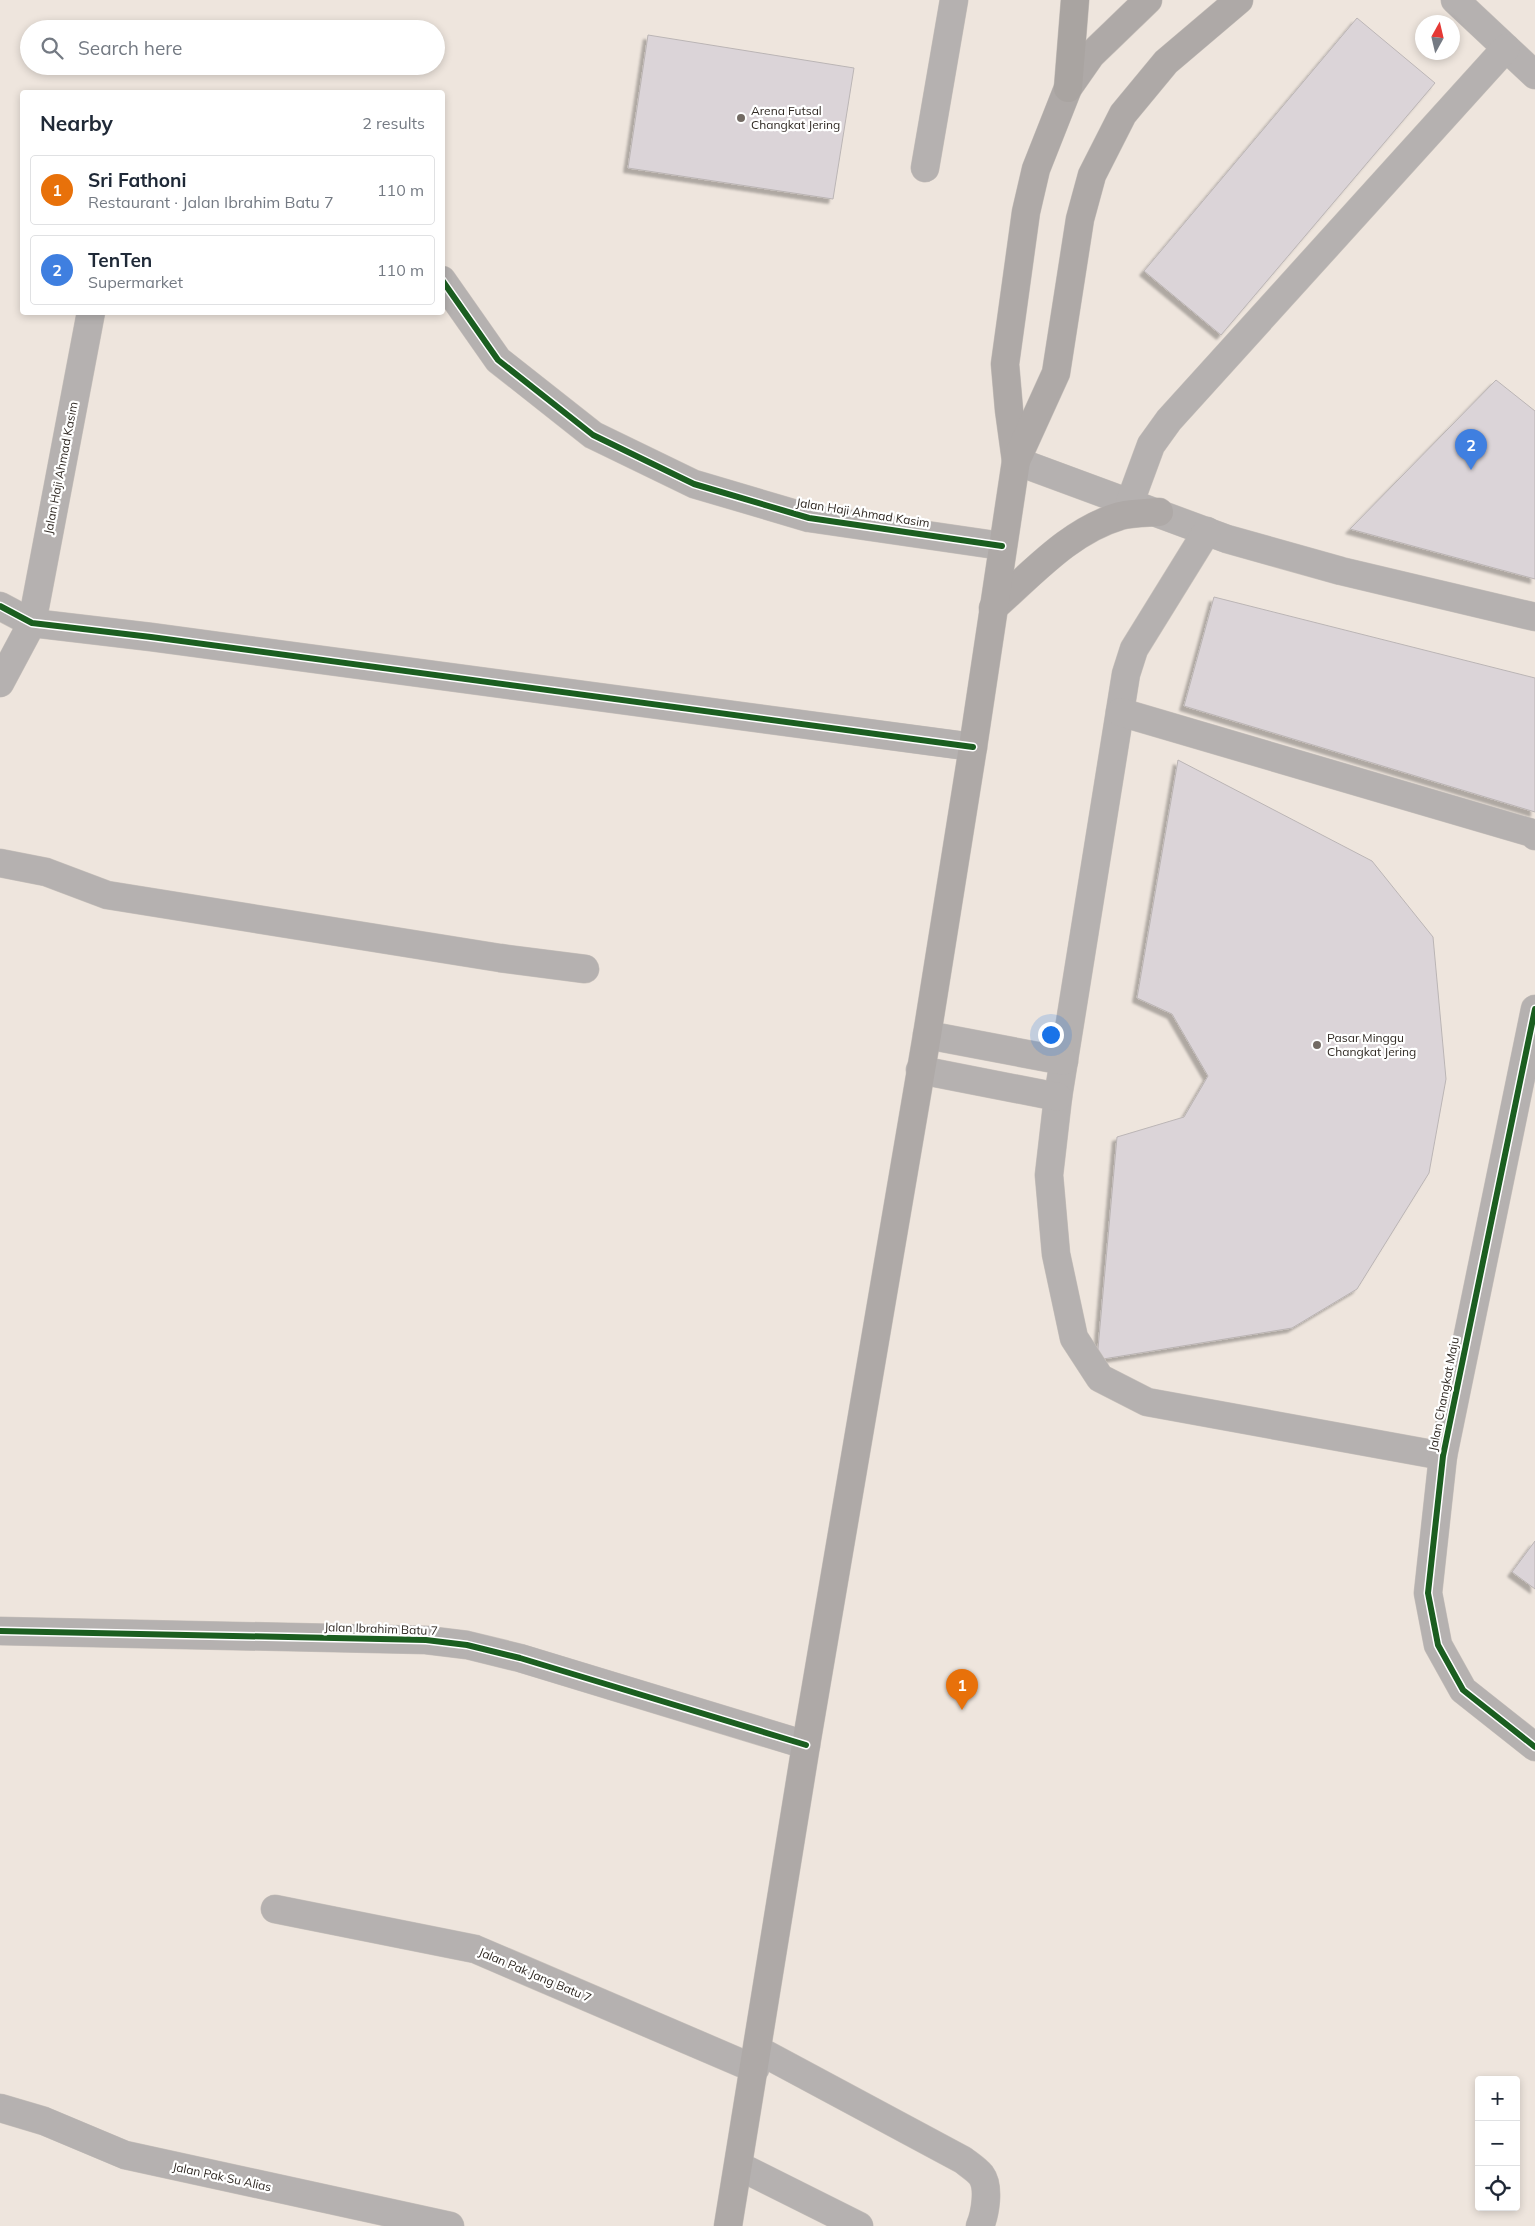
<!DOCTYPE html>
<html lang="en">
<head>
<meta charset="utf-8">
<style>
  :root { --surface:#fff; --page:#f6f6f7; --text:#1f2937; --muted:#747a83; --line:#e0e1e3; --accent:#726a63 }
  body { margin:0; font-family:Mulish,sans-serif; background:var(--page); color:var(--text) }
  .controls { position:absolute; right:15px; bottom:15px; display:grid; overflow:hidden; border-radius:5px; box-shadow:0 2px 8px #0003 }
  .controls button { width:45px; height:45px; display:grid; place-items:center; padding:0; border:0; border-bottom:1px solid var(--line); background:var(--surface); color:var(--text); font:25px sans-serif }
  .compass { position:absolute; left:1415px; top:15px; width:45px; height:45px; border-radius:50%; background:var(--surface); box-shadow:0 2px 8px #0003; rotate:8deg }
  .you { position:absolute; left:1050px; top:1034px; width:18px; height:18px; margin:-12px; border:4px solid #fff; border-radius:50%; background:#1a73e8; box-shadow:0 0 0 8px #1a73e833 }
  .badge { display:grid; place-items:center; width:32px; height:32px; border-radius:50%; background:var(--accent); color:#fff; font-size:16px; font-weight:700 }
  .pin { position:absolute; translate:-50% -41px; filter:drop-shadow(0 1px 2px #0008) }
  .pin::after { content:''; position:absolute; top:26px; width:18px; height:15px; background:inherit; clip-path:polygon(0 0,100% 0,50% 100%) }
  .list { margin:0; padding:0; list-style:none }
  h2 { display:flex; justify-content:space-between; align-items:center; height:65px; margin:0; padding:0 20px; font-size:21px }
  h2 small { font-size:16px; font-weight:400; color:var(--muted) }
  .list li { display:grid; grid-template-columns:32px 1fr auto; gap:15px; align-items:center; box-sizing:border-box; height:70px; margin:0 10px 10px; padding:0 10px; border:1px solid var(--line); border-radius:5px }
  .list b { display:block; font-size:19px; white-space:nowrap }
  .list p { margin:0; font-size:16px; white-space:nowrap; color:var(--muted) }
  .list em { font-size:16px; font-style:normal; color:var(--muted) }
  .icon { flex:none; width:28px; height:28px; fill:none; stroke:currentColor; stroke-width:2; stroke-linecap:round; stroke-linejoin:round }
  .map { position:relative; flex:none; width:1535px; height:2226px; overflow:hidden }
  .search { position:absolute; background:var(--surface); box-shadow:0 2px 8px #0003; left:20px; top:20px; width:425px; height:55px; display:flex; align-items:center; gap:12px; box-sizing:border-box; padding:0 18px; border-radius:28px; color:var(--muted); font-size:19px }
  .panel { position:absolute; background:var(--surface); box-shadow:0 2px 8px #0003; left:20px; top:90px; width:425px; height:225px; border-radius:5px }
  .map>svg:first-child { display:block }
  .building { fill:#dbd4d8; stroke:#bbb5b5; filter:url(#shadow) }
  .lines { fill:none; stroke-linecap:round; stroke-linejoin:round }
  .minor-casing { stroke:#cac3bd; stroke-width:29 }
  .major-casing { stroke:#cac3bd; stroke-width:29 }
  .highway-casing { stroke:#cac3bd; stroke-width:29 }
  .minor { stroke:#b5b1b0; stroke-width:28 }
  .major { stroke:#aea9a7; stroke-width:28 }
  .highway { stroke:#a9a4a1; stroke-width:28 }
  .cycleway-casing { stroke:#fff; stroke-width:9 }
  .cycleway { stroke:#1b5e20; stroke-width:6 }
  .poi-dot { fill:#726a63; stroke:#fff; stroke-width:2 }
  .labels { text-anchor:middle; stroke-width:4.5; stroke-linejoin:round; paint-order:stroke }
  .poi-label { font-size:12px; fill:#2f2822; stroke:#fff; text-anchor:start }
  .street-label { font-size:12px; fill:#2f2822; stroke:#fff }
</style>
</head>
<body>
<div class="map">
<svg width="1535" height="2226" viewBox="0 0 1535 2226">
  <defs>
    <filter id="shadow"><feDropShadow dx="-4.5" dy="4.5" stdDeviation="1" flood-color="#0004"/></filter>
  </defs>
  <rect width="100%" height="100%" fill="#eee5dd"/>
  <!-- building -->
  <g class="building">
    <path d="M1357,18L1435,83L1221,335L1144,271Z"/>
    <path d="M648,35L854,68L833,199L628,168Z"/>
    <path d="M1496,380L1535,411V579L1350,529Z"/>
    <path d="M1214,597L1535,678V812L1184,706Z"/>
    <path d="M1178,760L1372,861L1433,937L1446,1079L1429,1173L1357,1289L1292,1328L1097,1360L1117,1137L1184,1117L1208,1076L1172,1014L1137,998Z"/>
    <path d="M1535,1541V1589L1512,1572Z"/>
  </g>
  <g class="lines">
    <defs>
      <g id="minor">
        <path d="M1455,0L1535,75"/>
        <path d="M925,168L954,0"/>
        <path d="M442,280L498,360L593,435L694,484L809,518L1002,546"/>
        <path d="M1016,461L1227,539L1341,571L1535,617"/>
        <path d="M1130,502L1151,445L1169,420L1506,48"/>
        <path d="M1207,531L1134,649L1126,674L1058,1097L1049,1175L1056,1254L1074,1338L1100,1378L1147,1402L1443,1456"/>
        <path d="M0,606L32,623L151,637L973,747"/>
        <path d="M0,683L32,623L91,312"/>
        <path d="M1120,712L1532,833L1535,836"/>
        <path d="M0,863L46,872L107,895L500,958L585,969"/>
        <path d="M1535,1009L1443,1456L1428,1593L1438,1645L1463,1690L1535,1747"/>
        <path d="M927,1035L1064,1061"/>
        <path d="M920,1070L1058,1097"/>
        <path d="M0,1631L426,1640L467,1645L520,1658L806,1745"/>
        <path d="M275,1909L475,1949L755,2069"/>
        <path d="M758,2050L963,2160C968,2164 976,2169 981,2175C990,2187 985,2214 980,2226"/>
        <path d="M0,2108L44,2121L125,2155L450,2226"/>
        <path d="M739,2166L859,2226"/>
      </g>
      <g id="major">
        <path d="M1016,461L1009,410L1005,364L1026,212L1036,169L1068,88L1091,55L1148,0"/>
        <path d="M993,608C1032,574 1069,531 1120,516C1132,513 1146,513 1159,512"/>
        <path d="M728,2226L806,1745L927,1035L973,747L1016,461L1056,373L1080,219L1092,175L1123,114L1166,62L1239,0"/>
      </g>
      <path id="highway" d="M1068,88L1075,0"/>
    </defs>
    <!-- minor casing -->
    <use href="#minor" class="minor-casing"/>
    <!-- major casing -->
    <use href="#major" class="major-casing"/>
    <!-- highway casing -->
    <use href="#highway" class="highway-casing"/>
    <!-- minor -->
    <use href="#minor" class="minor"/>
    <!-- major -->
    <use href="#major" class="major"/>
    <!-- highway -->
    <use href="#highway" class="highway"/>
    <defs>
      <g id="cycleway">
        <path d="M442,280L498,360L593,435L694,484L809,518L1002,546"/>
        <path d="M0,606L32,623L151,637L973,747"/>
        <path d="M1535,1009L1443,1456L1428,1593L1438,1645L1463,1690L1535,1747"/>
        <path d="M0,1631L426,1640L467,1645L520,1658L806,1745"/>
      </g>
    </defs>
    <!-- cycleway casing -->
    <use href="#cycleway" class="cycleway-casing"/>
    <!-- cycleway -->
    <use href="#cycleway" class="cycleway"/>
  </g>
  <!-- markers -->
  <g class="poi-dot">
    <circle cx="741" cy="118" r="5"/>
    <circle cx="1317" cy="1045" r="5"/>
  </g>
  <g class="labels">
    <!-- poi labels -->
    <g class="poi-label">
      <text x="751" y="115">Arena Futsal<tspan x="751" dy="14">Changkat Jering</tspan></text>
      <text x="1327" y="1042">Pasar Minggu<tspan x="1327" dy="14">Changkat Jering</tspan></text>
    </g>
    <!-- street labels -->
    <g class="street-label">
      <text transform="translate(61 468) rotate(-79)" y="4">Jalan Haji Ahmad Kasim</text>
      <text transform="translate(863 513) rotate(9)" y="4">Jalan Haji Ahmad Kasim</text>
      <text transform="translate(1444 1394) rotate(-79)" y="4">Jalan Changkat Maju</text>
      <text transform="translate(381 1629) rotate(2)" y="4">Jalan Ibrahim Batu 7</text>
      <text transform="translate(535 1975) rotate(23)" y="4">Jalan Pak Jang Batu 7</text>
      <text transform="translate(222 2177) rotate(12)" y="4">Jalan Pak Su Alias</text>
    </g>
  </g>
</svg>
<div class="controls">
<button>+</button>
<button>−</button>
<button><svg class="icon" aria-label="locate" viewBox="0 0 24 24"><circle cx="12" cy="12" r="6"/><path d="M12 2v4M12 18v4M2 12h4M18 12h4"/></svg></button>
</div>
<svg class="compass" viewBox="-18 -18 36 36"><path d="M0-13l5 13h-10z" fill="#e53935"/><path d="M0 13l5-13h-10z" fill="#747a83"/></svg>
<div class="you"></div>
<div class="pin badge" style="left:962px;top:1710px;background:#e8710a">1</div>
<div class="pin badge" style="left:1471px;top:470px;background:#3f7fe0">2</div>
<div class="search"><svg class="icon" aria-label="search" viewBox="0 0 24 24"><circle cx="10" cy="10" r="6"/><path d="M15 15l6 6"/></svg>Search here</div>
<section class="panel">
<h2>Nearby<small>2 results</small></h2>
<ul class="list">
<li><span class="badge" style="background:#e8710a">1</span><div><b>Sri Fathoni</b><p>Restaurant · Jalan Ibrahim Batu 7</p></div><em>110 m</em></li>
<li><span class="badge" style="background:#3f7fe0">2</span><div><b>TenTen</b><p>Supermarket</p></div><em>110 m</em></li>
</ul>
</section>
</div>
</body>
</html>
